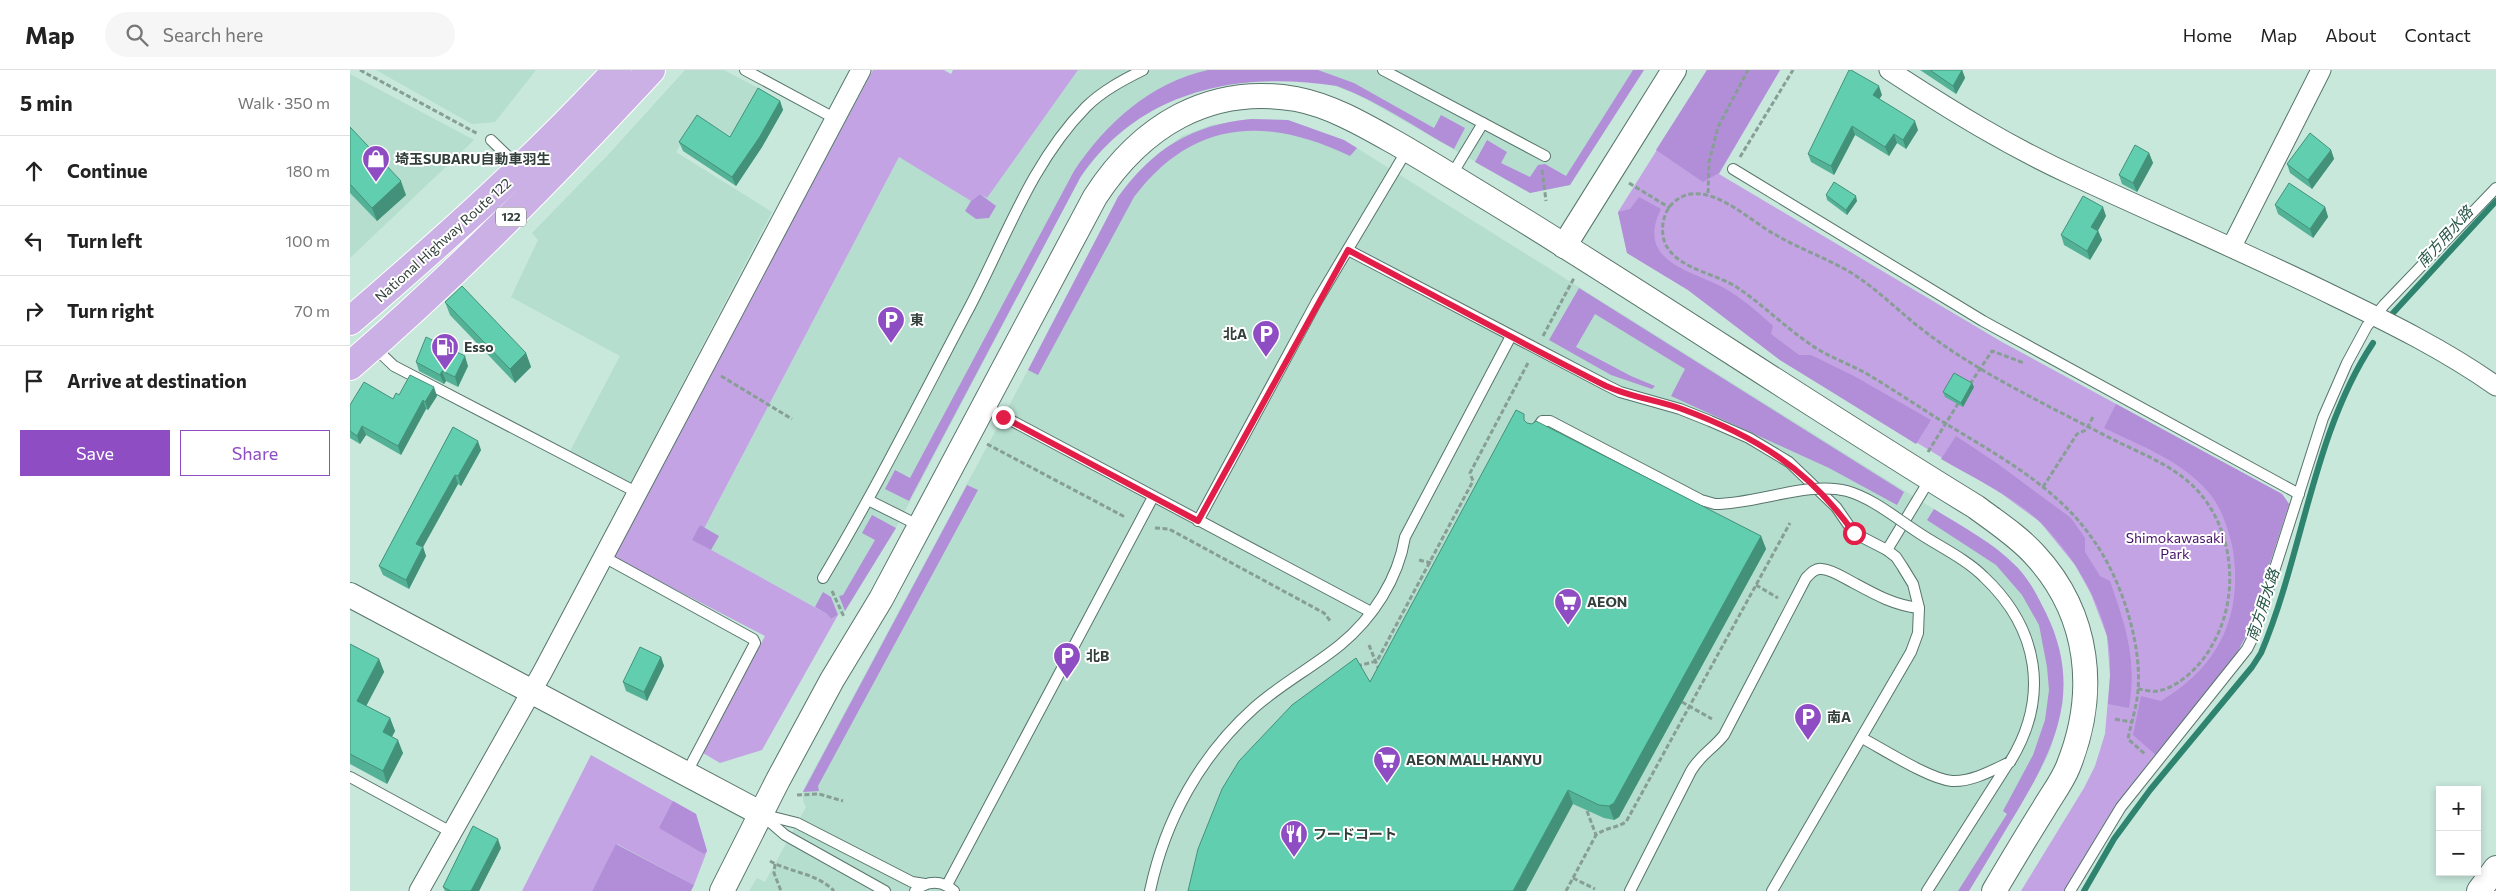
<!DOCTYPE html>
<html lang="en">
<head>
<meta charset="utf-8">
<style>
  :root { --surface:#fff; --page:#f6f6f6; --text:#222; --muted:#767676; --line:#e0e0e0; --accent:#8e4dc3 }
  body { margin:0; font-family:Commissioner,"Noto Sans JP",sans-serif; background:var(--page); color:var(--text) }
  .controls { position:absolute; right:15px; bottom:15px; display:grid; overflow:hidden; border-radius:0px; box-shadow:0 2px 8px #0003 }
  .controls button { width:45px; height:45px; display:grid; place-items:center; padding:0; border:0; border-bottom:1px solid var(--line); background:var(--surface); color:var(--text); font:25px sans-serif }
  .stop { position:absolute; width:15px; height:15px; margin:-11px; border:4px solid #e11d48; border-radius:50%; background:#fff }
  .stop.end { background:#e11d48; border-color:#fff; box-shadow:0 1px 5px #0008 }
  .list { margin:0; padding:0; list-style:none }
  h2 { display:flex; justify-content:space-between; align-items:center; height:65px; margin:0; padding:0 20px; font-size:21px }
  h2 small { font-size:16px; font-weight:400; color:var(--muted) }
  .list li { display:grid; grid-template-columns:32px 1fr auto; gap:15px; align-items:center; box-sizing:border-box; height:70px; padding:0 20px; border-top:1px solid var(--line) }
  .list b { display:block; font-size:19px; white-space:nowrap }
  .list em { font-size:16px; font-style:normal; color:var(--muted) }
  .actions { display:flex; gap:10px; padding:15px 20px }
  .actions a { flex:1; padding:11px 0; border:1px solid var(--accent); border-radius:0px; text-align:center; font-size:18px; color:var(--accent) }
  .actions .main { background:var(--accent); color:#fff }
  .icon { flex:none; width:28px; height:28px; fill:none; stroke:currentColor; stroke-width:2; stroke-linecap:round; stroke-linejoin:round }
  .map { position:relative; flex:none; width:2146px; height:821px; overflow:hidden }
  header { display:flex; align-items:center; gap:30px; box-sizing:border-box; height:70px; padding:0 25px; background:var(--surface); border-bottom:1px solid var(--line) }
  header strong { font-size:24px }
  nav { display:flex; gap:28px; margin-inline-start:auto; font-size:18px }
  .search { width:350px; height:45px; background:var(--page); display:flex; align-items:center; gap:12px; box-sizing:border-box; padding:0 18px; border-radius:28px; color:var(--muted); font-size:19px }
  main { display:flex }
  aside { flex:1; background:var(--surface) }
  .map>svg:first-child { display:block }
  .built { fill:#b5decf }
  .green { fill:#c3a3e4 }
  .forest { fill:#b38ed8 }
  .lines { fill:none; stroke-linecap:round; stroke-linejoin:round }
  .stream { stroke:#2e846e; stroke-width:6 }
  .service-casing { stroke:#58756b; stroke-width:12 }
  .minor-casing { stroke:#58756b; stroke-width:21 }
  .tertiary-casing { stroke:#58756b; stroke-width:26 }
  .trunk-casing { stroke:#fff; stroke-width:30 }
  .path { stroke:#879e95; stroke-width:3; stroke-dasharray:5 2.5; stroke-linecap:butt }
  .service { stroke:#fff; stroke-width:10 }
  .minor { stroke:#fff; stroke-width:19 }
  .tertiary { stroke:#fff; stroke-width:24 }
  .trunk { stroke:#cab0e4; stroke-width:28 }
  .service-bridge-casing { stroke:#58756b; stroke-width:12; stroke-linecap:butt }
  .service-bridge { stroke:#fff; stroke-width:10 }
  .wall { fill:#53b296 }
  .shaded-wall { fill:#44917a }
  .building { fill:#61cfaf; stroke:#44917a }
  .route { stroke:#e11d48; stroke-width:6 }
  .labels { text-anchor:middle; stroke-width:4; stroke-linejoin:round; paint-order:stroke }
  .shield { fill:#fff; stroke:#707975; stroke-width:1 }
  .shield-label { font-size:12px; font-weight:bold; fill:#323f3a }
  .poi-label { font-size:14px; font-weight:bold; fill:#323f3a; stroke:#fff; text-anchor:start }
  .street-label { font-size:14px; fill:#323f3a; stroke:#fff }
  .park-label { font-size:14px; fill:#441068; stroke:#fff }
  .water-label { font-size:15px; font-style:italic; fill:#275648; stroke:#fff }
</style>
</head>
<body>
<header>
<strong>Map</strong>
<div class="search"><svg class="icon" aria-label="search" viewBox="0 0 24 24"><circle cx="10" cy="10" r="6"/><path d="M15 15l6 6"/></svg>Search here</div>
<nav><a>Home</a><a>Map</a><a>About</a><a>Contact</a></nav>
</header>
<main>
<aside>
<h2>5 min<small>Walk · 350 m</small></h2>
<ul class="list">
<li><svg class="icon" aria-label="ahead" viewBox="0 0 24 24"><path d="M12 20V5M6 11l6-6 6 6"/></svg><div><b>Continue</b></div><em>180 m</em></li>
<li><svg class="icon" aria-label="left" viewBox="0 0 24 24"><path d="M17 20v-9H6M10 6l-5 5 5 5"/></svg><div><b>Turn left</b></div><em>100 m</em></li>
<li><svg class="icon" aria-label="right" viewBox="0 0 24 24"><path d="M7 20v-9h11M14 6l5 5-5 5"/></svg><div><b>Turn right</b></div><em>70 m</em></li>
<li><svg class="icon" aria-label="arrive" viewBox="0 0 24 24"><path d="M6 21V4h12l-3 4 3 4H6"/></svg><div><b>Arrive at destination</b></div></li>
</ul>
<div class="actions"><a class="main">Save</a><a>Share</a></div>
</aside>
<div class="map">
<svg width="2146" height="821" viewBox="0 0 2146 821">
  <rect width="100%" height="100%" fill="#c8e8dc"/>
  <!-- built -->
  <g class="built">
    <path d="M26,0H186L145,52L122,54Z"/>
    <path d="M335,0H374L412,20L386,69L348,46L326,82L422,142L280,414L220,381L270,286L161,227L188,170L182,163L257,86Z"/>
    <path d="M728,0H1294L1220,115L1180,123L1007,24L973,12L944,5L903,3L859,10L815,27L792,41L757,73L730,108L546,458L495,541L481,549L477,544L347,472L549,87L621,131L630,124L637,128Z"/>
    <path d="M0,4L124,70L0,188Z"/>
    <path d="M901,49L938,50L994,70L1646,478L1669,499L1684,519L1703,559L1712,595L1713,631L1700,681L1687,707L1619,821H399L407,808L415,812L456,737L453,731V720L678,300L768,127L798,92L832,66L861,55Z"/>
  </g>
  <!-- green -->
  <g class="green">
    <path d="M523,0H594L601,4L603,0H728L637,128L630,124L621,131L549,87L347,472L477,544L481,549L488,545L412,680L370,693L353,683L415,566L263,487Z"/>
    <path d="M1357,0H1430L1369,104L1652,272L1932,424L1939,434L1897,564L1758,748L1714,821H1671L1734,718L1745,696L1755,664L1760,606L1757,566L1741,524L1725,495L1690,452L1652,424L1430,290L1338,220L1277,183L1268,142Z"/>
    <path d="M241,685L346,744L357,781L344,815L267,774L242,821H172Z"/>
  </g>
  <!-- forest -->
  <g class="forest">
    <path d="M858,0H968L1004,13L1084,58L1091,45L1115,58L1104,79C1066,58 1028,31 987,16C885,0 788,22 730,108L559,431L535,419L545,400L560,408L724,101C756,53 800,13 858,0Z"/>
    <path d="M1283,0H1294L1220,115L1180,123L1125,92L1137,70L1157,82L1151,93L1180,107L1188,95L1195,94L1216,106Z"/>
    <path d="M1357,0H1430L1369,103L1353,112L1306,80Z"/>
    <path d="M901,49L938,50L994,70L1007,78L1000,86C916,46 843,49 784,127L688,305L678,300L768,127C804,78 841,55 901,49Z"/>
    <path d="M630,124L646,136L639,148L626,149L615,141L621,131Z"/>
    <path d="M1289,127L1311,139C1285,192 1341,200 1374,218C1392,228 1408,242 1423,256L1421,264L1449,285H1461L1504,306L1581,350L1566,374L1430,290L1338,220L1277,183L1268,142L1280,139Z"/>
    <path d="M1229,218L1554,422L1547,435L1479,398L1321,326L1335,299L1245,244L1226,277L1281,306L1305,316L1302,319L1261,305L1199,270Z"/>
    <path d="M1766,334L1932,424L1939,434L1897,564L1886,585L1807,686L1783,665L1791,626L1811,631C1868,597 1893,547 1883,480C1879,461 1872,439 1860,424C1833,391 1791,376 1754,358Z"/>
    <path d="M1606,366L1648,394L1721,448L1735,468V482L1750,506L1760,511C1776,557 1787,589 1779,638L1758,634C1760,613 1762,587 1757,566C1747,525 1721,482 1690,452C1663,426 1624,408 1591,389Z"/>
    <path d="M617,415L628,420L468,716L469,721L453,722Z"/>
    <path d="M1584,439C1613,457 1644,473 1668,498C1680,511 1688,527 1696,543C1733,619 1706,676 1666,743C1650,769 1635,795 1619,821H1608L1657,744L1653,741L1683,685L1695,650L1699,620L1697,597L1689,555L1672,525L1646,495L1577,450Z"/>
    <path d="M522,445L546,458L495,541L489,526L493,525L525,470L512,463Z"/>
    <path d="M350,455L369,466L361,480L342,470Z"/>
    <path d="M473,522L481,527L488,545L481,549L477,544L465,537Z"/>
    <path d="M323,731L346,744L357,781L354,784L309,758Z"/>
    <path d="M266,774L344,815L341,821H242Z"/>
  </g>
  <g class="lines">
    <!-- stream -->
    <g class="stream">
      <path d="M2043,243L2146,131"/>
      <path d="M1734,821L1764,769L1800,720L1902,597L1911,583C1953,484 1963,363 2023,273"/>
    </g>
    <defs>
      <g id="service">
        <path d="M395,0L486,49"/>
        <path d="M1033,0L1195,86"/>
        <path d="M141,70L169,97"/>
        <path d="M1383,99L1633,251L1949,424"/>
        <path d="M1101,106L1133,53"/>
        <path d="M998,180L1256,315L1270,322L1330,339L1360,351L1399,368L1439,392L1486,437L1504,463L1537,480L1546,487L1552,496L1563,514L1569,538L1568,563L1561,582L1422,821"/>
        <path d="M24,277L44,296L288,423"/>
        <path d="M634,336L1021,542"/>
        <path d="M518,430L570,456"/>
        <path d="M848,451L967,231L1057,80"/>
        <path d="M1537,480L1580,409"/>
        <path d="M254,487L403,569L405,573L336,704"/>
        <path d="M473,508C525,421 570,331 617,242C654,173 680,94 736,37C752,21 773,10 793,0"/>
        <path d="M1512,668C1533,679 1579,709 1602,711C1622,712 1643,700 1660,692"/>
        <path d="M0,707L101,762"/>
        <path d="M411,744L447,753L562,812L575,814"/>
        <path d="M413,746L435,765L535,821"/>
        <path d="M597,815L803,427"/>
        <path d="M565,821C577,810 592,810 604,821"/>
        <path d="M800,821C815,750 850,686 905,637C931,614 963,597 990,575C1023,548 1048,509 1055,467L1161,266"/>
        <path d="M1280,821L1341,701C1351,684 1363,679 1374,665L1456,508C1461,503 1465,498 1472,499C1483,500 1494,508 1504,513C1526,525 1544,535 1569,538"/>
        <path d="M1577,821L1659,692"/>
        <path d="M1720,821L1771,737L1897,579L1903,567L1973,348L1997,293L2017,256L2034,235L2146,118"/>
      </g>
      <g id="minor">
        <path d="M1539,0C1600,40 1660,77 1726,107C1812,147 1899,184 1984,226C2040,253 2095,280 2146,316"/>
        <path d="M1882,176L1971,0"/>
        <path d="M69,821L193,601L511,0"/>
      </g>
      <g id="tertiary">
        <path d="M1214,176L1324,0"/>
        <path d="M0,525L410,743"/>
        <path d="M372,821L428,710L482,610L531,529L745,127C791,56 859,14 946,29C982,36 1014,55 1046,73C1079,92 1111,112 1144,132C1306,231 1464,338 1626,437C1646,452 1668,466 1685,485C1740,545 1748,623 1718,697C1712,712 1701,726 1693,740C1676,767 1660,794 1644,821"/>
        <path d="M2129,821L2146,798"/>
      </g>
      <g id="trunk">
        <path d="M0,251C93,171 184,90 267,0"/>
        <path d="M0,296C107,204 205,103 301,0"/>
      </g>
    </defs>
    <!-- service casing -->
    <use href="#service" class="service-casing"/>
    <!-- minor casing -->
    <use href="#minor" class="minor-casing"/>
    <!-- tertiary casing -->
    <use href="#tertiary" class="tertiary-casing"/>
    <!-- trunk casing -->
    <use href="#trunk" class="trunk-casing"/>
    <!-- path -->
    <g class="path">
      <path d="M10,0L128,64"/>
      <path d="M1390,87L1443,0"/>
      <path d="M1192,100L1196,131"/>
      <path d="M1279,113L1320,138"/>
      <path d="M1358,123L1359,92L1368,57L1398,0"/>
      <path d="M1193,266L1224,208"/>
      <path d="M371,306L442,349"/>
      <path d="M1620,314L1642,281L1674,293"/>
      <path d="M637,374L775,447"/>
      <path d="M1578,382L1609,332"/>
      <path d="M1693,417L1727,364L1736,360L1744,345"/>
      <path d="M805,458L819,459L974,543L981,552"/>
      <path d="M1069,490L1081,493"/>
      <path d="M1406,515L1428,528"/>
      <path d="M482,521L494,547"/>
      <path d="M1019,575L1029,600"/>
      <path d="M1007,596L1027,591L1123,411L1120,403L1179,291"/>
      <path d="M1788,619C1795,620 1805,623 1812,620C1831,615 1852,594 1861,577C1891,528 1885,457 1843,416C1819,393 1787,382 1758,367C1697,335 1633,305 1578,264C1551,244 1529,220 1500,202C1476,188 1450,179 1426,165C1399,151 1355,105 1324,132C1312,142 1309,164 1317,177C1331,200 1368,204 1388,218C1413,235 1435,257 1460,274C1478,287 1500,294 1519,305C1547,322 1575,341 1603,358C1654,389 1710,420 1744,471C1771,509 1792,573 1788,620C1787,636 1781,653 1778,669L1795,684"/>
      <path d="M1332,632L1362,649"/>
      <path d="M1765,649L1781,652"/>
      <path d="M447,725L469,724L493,731"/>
      <path d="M1237,741L1246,765"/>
      <path d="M420,791C441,803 467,803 484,821"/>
      <path d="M425,794L424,803L431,821"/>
      <path d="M1223,808L1245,819"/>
      <path d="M1216,821L1246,765C1255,758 1266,758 1276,752L1440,453"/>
    </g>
    <!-- service -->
    <use href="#service" class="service"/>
    <!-- minor -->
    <use href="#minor" class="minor"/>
    <!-- tertiary -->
    <use href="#tertiary" class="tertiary"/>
    <!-- trunk -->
    <use href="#trunk" class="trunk"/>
    <defs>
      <path id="service-bridge" d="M1185,361L1192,351H1200L1351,430L1365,434C1407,434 1457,411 1497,421C1522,428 1546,448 1569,463C1590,477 1616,489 1634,507C1689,559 1700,627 1660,692"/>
    </defs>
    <!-- service-bridge casing -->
    <use href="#service-bridge" class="service-bridge-casing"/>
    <!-- service-bridge -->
    <use href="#service-bridge" class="service-bridge"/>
  </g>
  <!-- wall -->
  <g class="wall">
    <path d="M1570,0H1612L1615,8L1606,24Z"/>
    <path d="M1532,25L1529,29L1568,60L1556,79L1547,73L1539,86L1505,65L1484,105L1461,92L1458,84Z"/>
    <path d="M430,31L433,40L412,77L386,116L333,81L329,72L380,67Z"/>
    <path d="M0,57L56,125L27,151L0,123Z"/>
    <path d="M1981,80L1984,89L1962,119L1940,103L1937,94Z"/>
    <path d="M1799,83L1803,93L1787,122L1772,114L1769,105Z"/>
    <path d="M1476,125L1507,131L1497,145L1477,130Z"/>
    <path d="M1925,135L1975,137L1978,147L1963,168L1928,144Z"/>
    <path d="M1756,146L1748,160L1752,170L1740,190L1714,175L1711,165Z"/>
    <path d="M95,232L176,283L181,297L165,313L100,245Z"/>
    <path d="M66,292L118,296L108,317L96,311L94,314L69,301Z"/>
    <path d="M1624,317L1613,337L1595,327L1593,322Z"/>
    <path d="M49,325L87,326L78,340L76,339L51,385L16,365L10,374L0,368V335L43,329Z"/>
    <path d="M1177,353L1411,466L1416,479L1269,747L1264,750L1254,748L1223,734L1020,612Z"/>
    <path d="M103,357L131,380L111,416L108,414L73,477L76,486L59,519L33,505L29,496Z"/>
    <path d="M0,574L29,589L34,602L16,636L40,648L45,661L42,667L53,683L37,714L0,694Z"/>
    <path d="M311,587L314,596L297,631L276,621L273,612Z"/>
    <path d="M151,778L129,821H95L93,817Z"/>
  </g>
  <!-- shaded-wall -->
  <g class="shaded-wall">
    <path d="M1612,0L1615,8L1606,24L1603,16Z"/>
    <path d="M1529,16L1532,25L1526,34L1523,25Z"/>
    <path d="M430,31L433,40L412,77L386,116L382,107Z"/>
    <path d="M1565,51L1568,60L1556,79L1553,70Z"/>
    <path d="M1502,56L1505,65L1484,105L1481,96Z"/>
    <path d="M1544,64L1547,73L1539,86L1535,77Z"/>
    <path d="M1981,80L1984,89L1962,119L1958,110Z"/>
    <path d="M1799,83L1803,93L1787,122L1783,113Z"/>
    <path d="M51,111L56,125L27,151L22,138Z"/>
    <path d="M1506,126L1507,131L1497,145L1496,140Z"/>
    <path d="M1753,137L1756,146L1745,166L1741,157Z"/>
    <path d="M1975,137L1978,147L1963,168L1960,159Z"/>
    <path d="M1748,161L1752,170L1740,190L1737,181Z"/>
    <path d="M176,283L181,297L165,313L160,299Z"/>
    <path d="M115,286L118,296L108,317L105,307Z"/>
    <path d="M92,301L96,311L94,314L90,305Z"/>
    <path d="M1622,313L1624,317L1613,337L1611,333Z"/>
    <path d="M84,317L87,326L78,340L75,332Z"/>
    <path d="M73,330L76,339L51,385L48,376Z"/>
    <path d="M12,356L16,365L10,374L7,366Z"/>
    <path d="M128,371L131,380L111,416L108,406Z"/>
    <path d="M105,405L108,414L73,477L76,486L59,519L56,510L66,474Z"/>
    <path d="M1411,466L1416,479L1269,747L1264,750L1259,736Z"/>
    <path d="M311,587L314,596L297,631L294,622Z"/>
    <path d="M29,589L34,602L12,644L7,631Z"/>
    <path d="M40,648L45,661L37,675L33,662Z"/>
    <path d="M48,670L53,683L37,714L33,701Z"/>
    <path d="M1218,720L1223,734L1176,821H1163Z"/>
    <path d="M148,769L151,778L129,821H121Z"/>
  </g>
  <!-- building -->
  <g class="building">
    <path d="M1499,0H1501L1529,16L1523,25L1565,51L1553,70L1544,64L1535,77L1502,56L1481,96L1458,84Z"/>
    <path d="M1580,0H1612L1603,16Z"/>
    <path d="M408,18L430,31L409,68L382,107L329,72L347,45L380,67Z"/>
    <path d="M0,57L51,111L22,138L0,114Z"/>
    <path d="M1960,63L1981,80L1958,110L1937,94Z"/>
    <path d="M1785,75L1799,83L1783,113L1769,105Z"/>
    <path d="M1484,112L1506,126L1496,140L1476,125Z"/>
    <path d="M1939,113L1975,137L1960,159L1925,135Z"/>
    <path d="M1733,126L1753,137L1741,157L1748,161L1737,181L1711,165Z"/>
    <path d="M112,216L176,283L160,299L95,232Z"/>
    <path d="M76,267L115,286L105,307L92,301L90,305L66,292Z"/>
    <path d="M1604,303L1622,313L1611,333L1593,322Z"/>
    <path d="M60,305L84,317L75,332L73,330L48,376L12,356L7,366L0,361V335L14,312L43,329L46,323L49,325Z"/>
    <path d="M1166,340L1174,344V350L1177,353L1182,354L1186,351L1411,466L1264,733L1259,736L1249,735L1218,720L1163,821H838L848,779L872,719L889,691L942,635L1006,588L1020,612Z"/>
    <path d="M103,357L128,371L108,406L105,405L66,474L73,477L56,510L29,496Z"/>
    <path d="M0,574L29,589L7,631L40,648L33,662L48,670L33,701L0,684Z"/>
    <path d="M290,577L311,587L294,622L273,612Z"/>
    <path d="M123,756L148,769L121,821H101L93,817Z"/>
  </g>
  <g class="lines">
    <!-- route -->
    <path class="route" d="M653,347L848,451L998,180C1083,225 1169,272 1256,316C1280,327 1307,330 1332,339C1405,366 1458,398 1504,463"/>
  </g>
  <!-- icons -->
  <defs>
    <symbol id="shop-pin" viewBox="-11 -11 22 30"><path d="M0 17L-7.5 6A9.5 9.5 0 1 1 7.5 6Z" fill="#8e4dc3" stroke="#fff"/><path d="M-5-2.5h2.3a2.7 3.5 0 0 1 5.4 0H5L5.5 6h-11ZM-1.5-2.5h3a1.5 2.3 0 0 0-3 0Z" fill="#fff"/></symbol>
    <symbol id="parking-pin" viewBox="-11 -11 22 30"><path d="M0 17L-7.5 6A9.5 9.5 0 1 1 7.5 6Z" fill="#8e4dc3" stroke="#fff"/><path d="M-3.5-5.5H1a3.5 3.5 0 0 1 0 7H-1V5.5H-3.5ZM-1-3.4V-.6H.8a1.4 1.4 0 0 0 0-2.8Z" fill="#fff"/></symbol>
    <symbol id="fuel-pin" viewBox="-11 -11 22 30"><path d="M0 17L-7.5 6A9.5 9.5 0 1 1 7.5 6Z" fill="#8e4dc3" stroke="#fff"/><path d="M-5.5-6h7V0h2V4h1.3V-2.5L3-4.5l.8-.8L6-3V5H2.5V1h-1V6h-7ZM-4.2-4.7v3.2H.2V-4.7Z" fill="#fff"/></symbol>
    <symbol id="supermarket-pin" viewBox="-11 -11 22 30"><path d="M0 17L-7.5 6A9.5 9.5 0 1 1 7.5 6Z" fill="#8e4dc3" stroke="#fff"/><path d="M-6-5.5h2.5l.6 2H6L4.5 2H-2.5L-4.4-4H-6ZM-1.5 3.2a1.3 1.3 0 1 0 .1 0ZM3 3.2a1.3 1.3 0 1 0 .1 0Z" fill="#fff"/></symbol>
    <symbol id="restaurant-pin" viewBox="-11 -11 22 30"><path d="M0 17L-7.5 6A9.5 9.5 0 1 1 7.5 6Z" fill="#8e4dc3" stroke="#fff"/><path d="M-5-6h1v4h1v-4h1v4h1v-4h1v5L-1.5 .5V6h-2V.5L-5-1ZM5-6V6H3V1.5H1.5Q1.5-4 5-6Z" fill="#fff"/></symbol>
  </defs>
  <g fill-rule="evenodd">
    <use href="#shop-pin" x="10" y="73" width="32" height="43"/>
    <use href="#parking-pin" x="525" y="234" width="32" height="43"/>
    <use href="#parking-pin" x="900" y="248" width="32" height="43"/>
    <use href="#fuel-pin" x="79" y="261" width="32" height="43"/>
    <use href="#supermarket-pin" x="1202" y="516" width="32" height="43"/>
    <use href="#parking-pin" x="701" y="570" width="32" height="43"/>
    <use href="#parking-pin" x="1442" y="631" width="32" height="43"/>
    <use href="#supermarket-pin" x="1021" y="674" width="32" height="43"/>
    <use href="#restaurant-pin" x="928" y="748" width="32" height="43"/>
  </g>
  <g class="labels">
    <!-- shield labels -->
    <rect class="shield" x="146" y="137.5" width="30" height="19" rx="4"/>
    <g class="shield-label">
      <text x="161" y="151">122</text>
    </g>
    <!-- poi labels -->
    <g class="poi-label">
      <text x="45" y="94">埼玉SUBARU自動車羽生</text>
      <text x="560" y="255">東</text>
      <text x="897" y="269" text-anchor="end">北A</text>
      <text x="114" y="282">Esso</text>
      <text x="1237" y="537">AEON</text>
      <text x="736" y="591">北B</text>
      <text x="1477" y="652">南A</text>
      <text x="1056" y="695">AEON MALL HANYU</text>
      <text x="963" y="769">フードコート</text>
    </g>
    <!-- street labels -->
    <g class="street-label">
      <text transform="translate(93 170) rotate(-42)" y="5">National Highway Route 122</text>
    </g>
    <!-- park labels -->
    <g class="park-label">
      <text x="1825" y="473">Shimokawasaki<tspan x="1825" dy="16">Park</tspan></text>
    </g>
    <!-- water labels -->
    <g class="water-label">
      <text transform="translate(2095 167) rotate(-48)" y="5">南方用水路</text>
      <text transform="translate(1913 535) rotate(-72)" y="5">南方用水路</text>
    </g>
  </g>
</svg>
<div class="controls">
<button>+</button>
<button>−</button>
</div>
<div class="stop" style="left:1504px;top:463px"></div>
<div class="stop end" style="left:653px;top:347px"></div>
</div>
</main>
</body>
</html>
